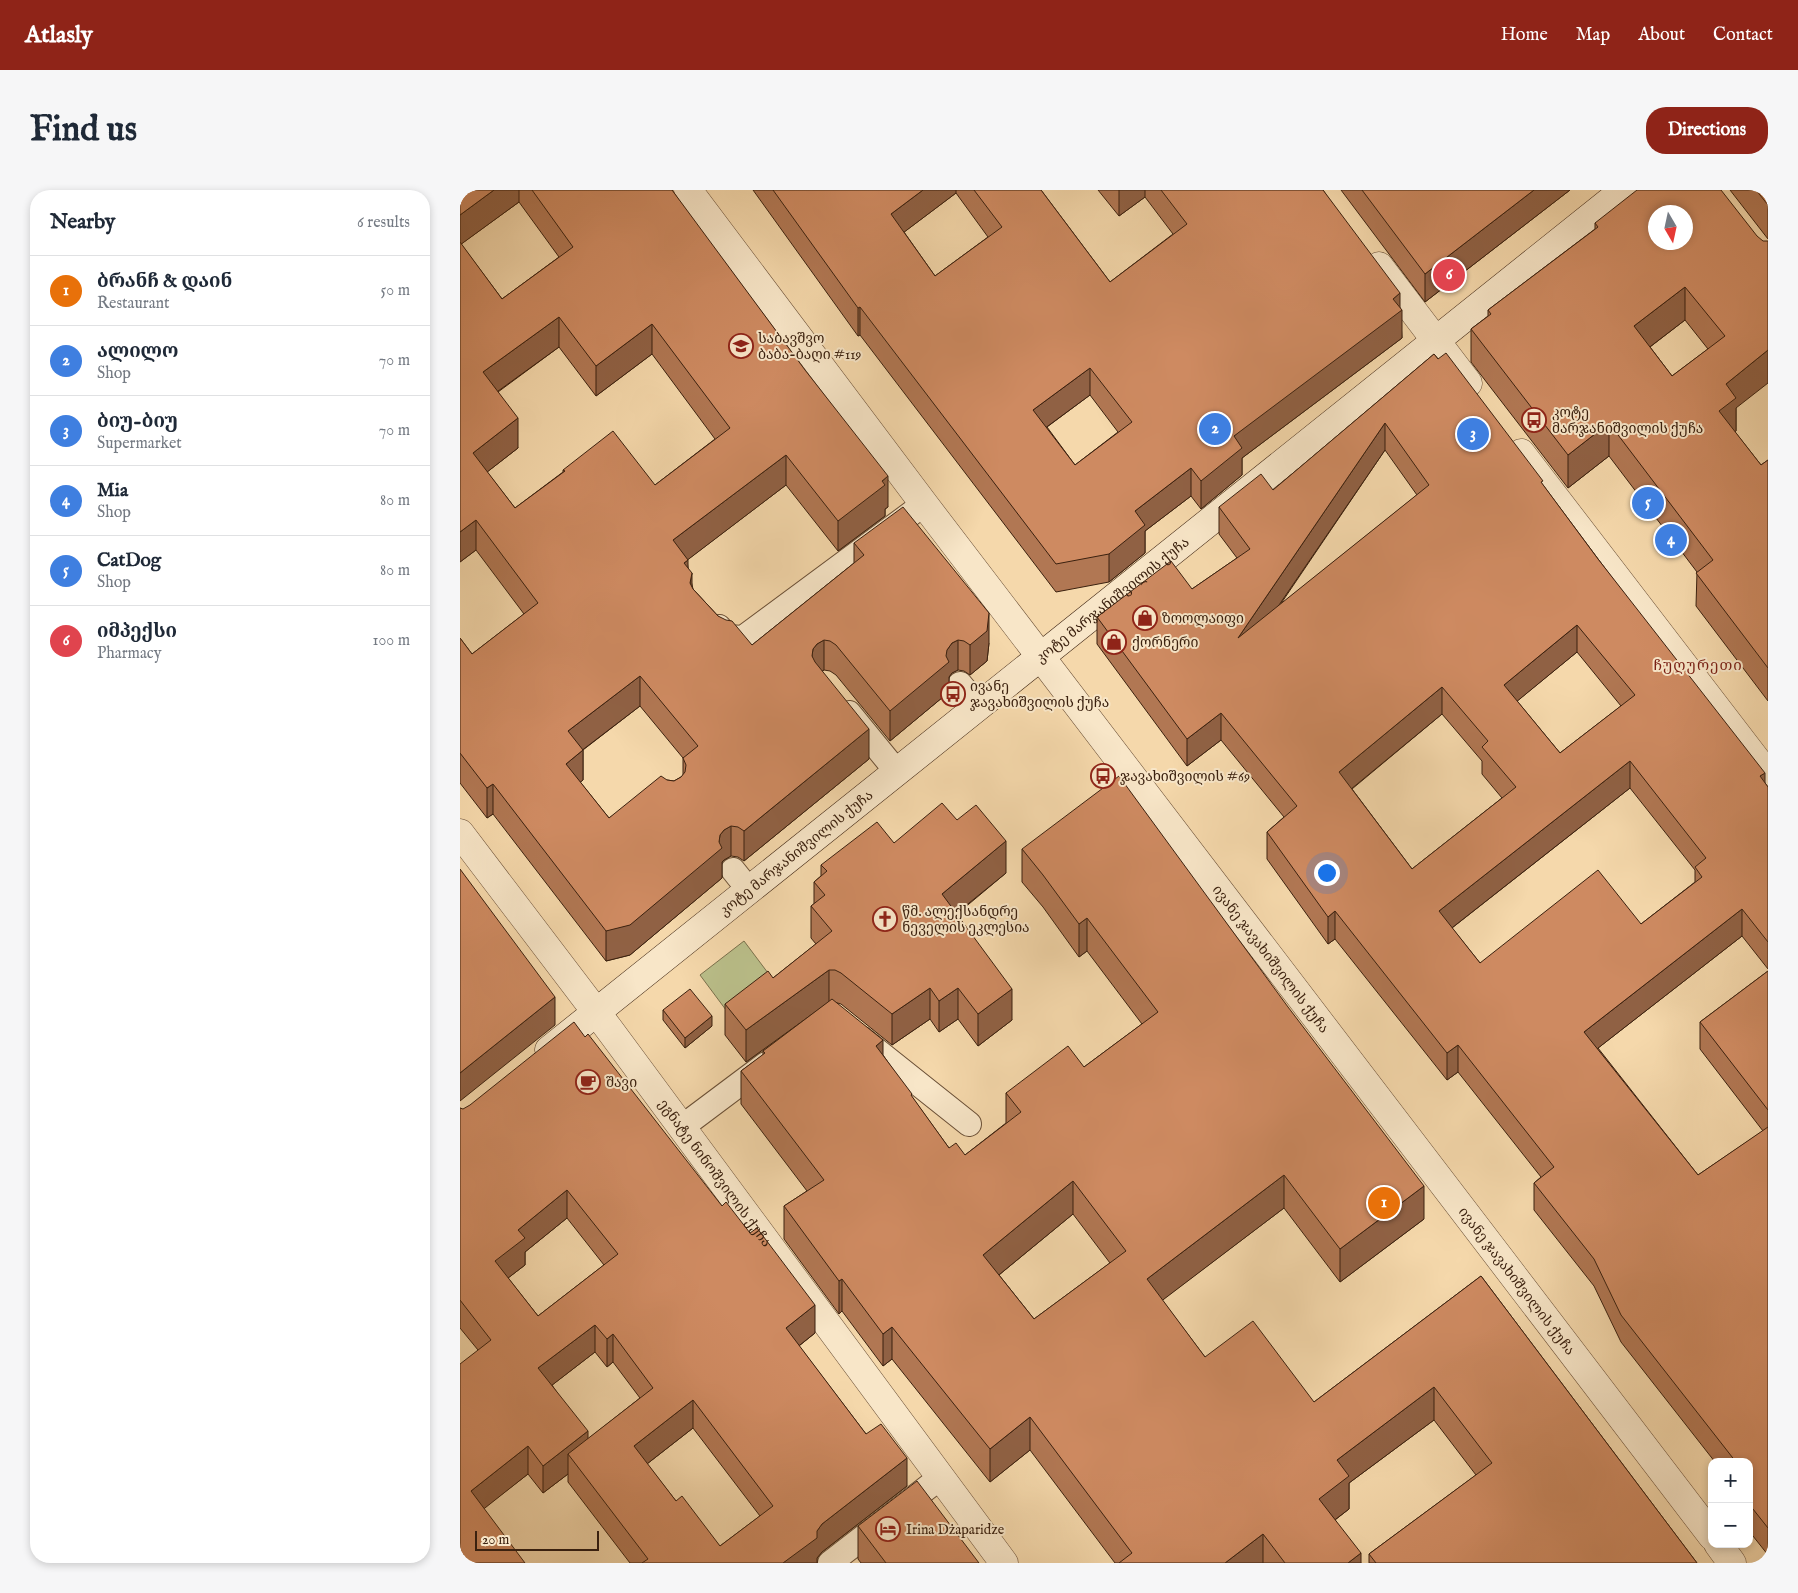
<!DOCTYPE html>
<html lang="en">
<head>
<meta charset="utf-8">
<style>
  :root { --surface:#fff; --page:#f6f6f7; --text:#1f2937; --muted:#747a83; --line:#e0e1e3; --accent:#8f2418 }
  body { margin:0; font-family:"IM FELL English","Noto Serif Georgian",serif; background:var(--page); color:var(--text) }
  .controls { position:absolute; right:15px; bottom:15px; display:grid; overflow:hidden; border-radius:10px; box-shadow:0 2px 8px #0003 }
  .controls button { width:45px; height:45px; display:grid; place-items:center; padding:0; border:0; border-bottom:1px solid var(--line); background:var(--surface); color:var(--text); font:25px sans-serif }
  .compass { position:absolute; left:1188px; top:15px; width:45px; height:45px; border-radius:50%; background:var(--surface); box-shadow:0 2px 8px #0003; rotate:171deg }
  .scale { position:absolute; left:15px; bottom:12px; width:124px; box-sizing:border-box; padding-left:5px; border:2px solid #3b210f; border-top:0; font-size:14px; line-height:18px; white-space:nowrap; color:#3b210f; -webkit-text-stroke:4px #f8e6c8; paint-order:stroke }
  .you { position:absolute; left:866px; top:682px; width:18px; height:18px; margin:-12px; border:4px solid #fff; border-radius:50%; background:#1a73e8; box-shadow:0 0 0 8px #1a73e833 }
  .badge { display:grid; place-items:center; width:32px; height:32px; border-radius:50%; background:var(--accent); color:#fff; font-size:16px; font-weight:700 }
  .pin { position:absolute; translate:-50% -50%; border:2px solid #fff; box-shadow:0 1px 5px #0006 }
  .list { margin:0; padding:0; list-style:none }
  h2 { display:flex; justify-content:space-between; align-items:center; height:65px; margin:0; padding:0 20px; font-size:21px }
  h2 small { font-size:16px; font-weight:400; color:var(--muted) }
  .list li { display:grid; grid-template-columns:32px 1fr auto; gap:15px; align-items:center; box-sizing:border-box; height:70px; padding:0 20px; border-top:1px solid var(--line) }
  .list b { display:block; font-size:19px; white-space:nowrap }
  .list p { margin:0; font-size:16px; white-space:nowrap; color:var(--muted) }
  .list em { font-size:16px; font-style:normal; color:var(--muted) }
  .map { position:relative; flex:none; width:1308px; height:1373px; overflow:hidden; border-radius:20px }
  header { display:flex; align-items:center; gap:30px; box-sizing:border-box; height:70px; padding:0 25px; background:var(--accent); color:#fff }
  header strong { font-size:24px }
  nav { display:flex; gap:28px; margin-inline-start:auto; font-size:18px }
  .intro { display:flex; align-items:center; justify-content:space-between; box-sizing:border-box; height:120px; padding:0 30px }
  h1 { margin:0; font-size:35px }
  .button { padding:12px 22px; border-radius:20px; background:var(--accent); color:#fff; font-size:18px; font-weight:700 }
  main { display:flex; gap:30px; padding:0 30px }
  aside { flex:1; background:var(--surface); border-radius:20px; box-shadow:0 2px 8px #0003 }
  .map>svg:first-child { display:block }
  .green { fill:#babf8a; stroke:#7a704c }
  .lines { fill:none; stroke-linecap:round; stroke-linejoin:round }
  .lane-casing { stroke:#6a4f36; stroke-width:26 }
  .street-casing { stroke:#6a4f36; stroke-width:29 }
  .secondary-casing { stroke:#3b210f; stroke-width:29 }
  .lane { stroke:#f8e6c8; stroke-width:24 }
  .street { stroke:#f8e6c8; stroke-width:28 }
  .secondary { stroke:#f8e6c8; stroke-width:28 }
  .wall { fill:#b17753; stroke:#3b210f; fill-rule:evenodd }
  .shaded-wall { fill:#906144; stroke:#3b210f }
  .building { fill:#ce8a61; stroke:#3b210f; fill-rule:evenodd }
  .labels { text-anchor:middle; stroke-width:4; stroke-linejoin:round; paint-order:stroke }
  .poi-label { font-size:14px; fill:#3b210f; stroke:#f8e6c8; text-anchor:start }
  .street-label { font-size:14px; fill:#3b210f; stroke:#f8e6c8 }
  .neighbourhood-label { font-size:15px; letter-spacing:1px; fill:#7a1f14; stroke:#f8e6c8 }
</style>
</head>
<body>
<header>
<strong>Atlasly</strong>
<nav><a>Home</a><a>Map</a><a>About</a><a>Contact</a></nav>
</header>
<div class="intro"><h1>Find us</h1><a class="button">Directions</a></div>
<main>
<aside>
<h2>Nearby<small>6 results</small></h2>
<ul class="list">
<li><span class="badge" style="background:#e8710a">1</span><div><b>ბრანჩ &amp; დაინ</b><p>Restaurant</p></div><em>50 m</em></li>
<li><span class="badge" style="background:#3f7fe0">2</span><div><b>ალილო</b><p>Shop</p></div><em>70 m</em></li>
<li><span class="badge" style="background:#3f7fe0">3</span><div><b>ბიუ-ბიუ</b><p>Supermarket</p></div><em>70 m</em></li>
<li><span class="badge" style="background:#3f7fe0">4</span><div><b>Mia</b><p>Shop</p></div><em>80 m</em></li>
<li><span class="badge" style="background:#3f7fe0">5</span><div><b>CatDog</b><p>Shop</p></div><em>80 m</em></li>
<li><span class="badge" style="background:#e0444e">6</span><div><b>იმპექსი</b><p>Pharmacy</p></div><em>100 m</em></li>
</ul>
</aside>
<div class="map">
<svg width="1308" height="1373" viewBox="0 0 1308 1373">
  <rect width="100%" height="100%" fill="#f5d8ab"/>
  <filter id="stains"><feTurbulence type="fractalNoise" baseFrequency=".004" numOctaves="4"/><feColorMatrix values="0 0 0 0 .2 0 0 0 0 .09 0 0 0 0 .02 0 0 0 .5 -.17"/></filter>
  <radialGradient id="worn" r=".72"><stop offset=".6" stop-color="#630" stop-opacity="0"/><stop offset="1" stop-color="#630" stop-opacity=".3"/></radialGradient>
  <!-- green -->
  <path class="green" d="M284,751L311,787L266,820L240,785Z"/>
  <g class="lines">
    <defs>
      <g id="lane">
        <path d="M259,437L268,447L283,448L464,314"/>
        <path d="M500,494L519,517"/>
        <path d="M389,523L437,582"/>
        <path d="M273,680L289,700"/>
        <path d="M401,848L509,934"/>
        <path d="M222,937L306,874"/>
        <path d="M370,1373L481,1287"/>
      </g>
      <g id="street">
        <path id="s1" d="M228,0L464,314L1252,1346"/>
        <path d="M919,76L1008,193"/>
        <path d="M1061,263L1308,585"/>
        <path id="s2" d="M0,643L149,839L544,1373"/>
        <path d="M1258,1354L1272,1373"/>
      </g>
      <g id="secondary">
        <path id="s3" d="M89,860L1164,0"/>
      </g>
    </defs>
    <!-- lane casing -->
    <use href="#lane" class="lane-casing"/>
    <!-- street casing -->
    <use href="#street" class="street-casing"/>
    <!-- secondary casing -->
    <use href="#secondary" class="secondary-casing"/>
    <!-- lane -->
    <use href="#lane" class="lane"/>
    <!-- street -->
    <use href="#street" class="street"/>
    <!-- secondary -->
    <use href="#secondary" class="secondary"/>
  </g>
  <!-- wall -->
  <g class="wall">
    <path d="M0,0H212L428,317L425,319V326L378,361L326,295L227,370L228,378L233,399L258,426L292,455L394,373V353L529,453L527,471L510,485L504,481L498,480L492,483L489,487V502L430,551L376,485L370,481L364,480L362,481L409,569L284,671L278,667L271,666L264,670L262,672V688L170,765L146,771L33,624L27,628L0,593V448L12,464L64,424L16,360L0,372ZM59,12L99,67L42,109L1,54ZM99,157L136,206L192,164L255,249L195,295L103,280V282L55,318L27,282L58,258L38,202ZM180,516L223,568V585L221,587L214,591L207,590L149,628L120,592L123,590V560Z"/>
    <path d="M293,0H581L650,92L713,44L685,7L659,26L638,0H863L940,118L942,148L782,268V285L741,319L731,306L685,341V363L649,392L596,402L400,145L398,146ZM496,3L528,47L475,86L444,42ZM630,205L658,242L615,275L587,237Z"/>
    <path d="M881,0H1110L965,112Z"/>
    <path d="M1261,0L1276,218V241L1275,242L1301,275L1308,270V511L1236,416L1237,382L1149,266L1108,298L1011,172V139L1028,126V120L1135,39V33ZM1225,130L1248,159L1212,186L1190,157Z"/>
    <path d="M1270,0H1308V49Z"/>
    <path d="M974,164L1083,295L1308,597V779L1282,746L1138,858L1238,985L1303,941L1240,859V832L1308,781V1365L1289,1341V1272H1255L1161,1152L1134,1096L1074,1020V993L1081,987L998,882L987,890L875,749L868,754L807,669V642L824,627L761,550L727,576L637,454V427L732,399L777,368L759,344V317L813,300ZM925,260L957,305L820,415ZM1117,462L1161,516L1100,563L1057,511ZM982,524L1022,571V584L1042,608L952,679L892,599ZM1170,598L1235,680V692L1181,734L1020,773L992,738Z"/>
    <path d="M497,630L546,683L497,724L552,830L518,856L498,829L479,842L470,829L432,855L381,814L374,812L423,865L452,907L489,958L505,965L546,933V903L624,877L682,834L627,761L619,767L583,717L562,692V659L964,1029L880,1092L824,1018L702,1110L745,1167L854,1212L1021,1086L1237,1373H909V1364L1016,1285L974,1230L889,1293V1319L875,1330L901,1373H655L570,1260L530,1292L432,1169L423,1176L382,1121L379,1124L324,1049V1016L347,1001L281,914V881L303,865V861L367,813L286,872L265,845V814L313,788L356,754L351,748V716L354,714V692L361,686V675L434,653ZM613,1024L650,1073L574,1129L539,1085Z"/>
    <path d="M203,820L252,836L225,858L203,830Z"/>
    <path d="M0,918L355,1143L339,1156L406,1244L447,1296L362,1362L357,1368V1373H170L108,1292V1284L83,1303L68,1284L24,1318L0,1373L18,1160L0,1138ZM107,1028L144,1075L78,1126L48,1088L65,1075V1062ZM135,1162L147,1177L153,1172L180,1208L128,1249L92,1195ZM233,1238L300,1326L260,1356L216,1311L187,1274Z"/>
    <path d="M398,1336L519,1373H401L398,1369Z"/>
  </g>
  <!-- shaded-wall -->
  <g class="shaded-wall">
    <path d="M34,0H59V12L0,55V25Z"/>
    <path d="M463,0H496V3L431,52V24Z"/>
    <path d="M659,0H685V7L659,26Z"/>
    <path d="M1074,0H1110L965,112V84Z"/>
    <path d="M1225,97V130L1174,169V136Z"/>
    <path d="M940,103V121L942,120V148L782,268V285L741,319V291L774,246Z"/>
    <path d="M400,117V145L398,146V118Z"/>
    <path d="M99,127V157L23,212V182Z"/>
    <path d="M192,134V164L136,206V176Z"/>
    <path d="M1308,160V193L1276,218V241L1259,254V221L1266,194Z"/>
    <path d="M630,178V205L573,247V220Z"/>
    <path d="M58,228V258L13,293V263Z"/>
    <path d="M925,233V260L778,475V448Z"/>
    <path d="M1149,233V266L1108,298V265Z"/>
    <path d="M326,265V295L213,381V350Z"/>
    <path d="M731,278V306L685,341V363L649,392V364L675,321Z"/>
    <path d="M428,286V317L425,319V326L378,361V331Z"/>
    <path d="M16,330V360L0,372V342Z"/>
    <path d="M228,370V400L224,373Z"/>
    <path d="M232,383V413L230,393Z"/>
    <path d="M529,423V453L527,471L510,485V455Z"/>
    <path d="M1117,435V462L1044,522V495Z"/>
    <path d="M364,450V480L357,484L352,466L353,459L357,454Z"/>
    <path d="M498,450V480L492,483L489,487V502L430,551V521L487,460L492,453Z"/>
    <path d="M180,486V516L108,571V541Z"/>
    <path d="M982,497V524L879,609V582Z"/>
    <path d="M761,523V550L727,576V549Z"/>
    <path d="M409,539V569L284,671V641Z"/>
    <path d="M123,560V590L106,604V574Z"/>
    <path d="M1170,571V598L979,748V721Z"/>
    <path d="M1305,583V610L1300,586Z"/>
    <path d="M33,594V624L27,628V598Z"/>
    <path d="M271,636V666L264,670L262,672V688L170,765L146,771V741L259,652L260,645L264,640Z"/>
    <path d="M546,651V683L482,735V704Z"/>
    <path d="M1282,719V746L1124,869V842Z"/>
    <path d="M875,721V749L868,754V727Z"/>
    <path d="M627,728V761L619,767V734Z"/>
    <path d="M369,780V812L286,872V840Z"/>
    <path d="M470,798V829L432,855V824Z"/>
    <path d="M498,798V829L479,842V811Z"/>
    <path d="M552,799V830L518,856V824Z"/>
    <path d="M95,807V835L0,911V883Z"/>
    <path d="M252,826V836L225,858V848Z"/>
    <path d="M423,850V883L416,856Z"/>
    <path d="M998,855V882L987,890V863Z"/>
    <path d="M824,985V1018L687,1122V1089Z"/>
    <path d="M613,991V1024L523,1098V1065Z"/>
    <path d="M964,996V1029L880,1092V1059Z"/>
    <path d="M107,1000V1028L65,1062V1075L35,1098V1071L58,1040Z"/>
    <path d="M382,1089V1121L379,1124V1091Z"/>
    <path d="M355,1115V1143L326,1166V1138Z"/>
    <path d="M135,1135V1162L78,1206V1178Z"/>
    <path d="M432,1137V1169L423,1176V1144Z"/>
    <path d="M153,1144V1172L147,1177V1149Z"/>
    <path d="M974,1197V1230L889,1293V1319L859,1342V1309L877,1270Z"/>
    <path d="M233,1210V1238L174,1284V1256Z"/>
    <path d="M570,1227V1260L530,1292V1259Z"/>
    <path d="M128,1241V1269L108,1264V1284L83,1303V1276Z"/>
    <path d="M68,1256V1284L11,1329V1301Z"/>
    <path d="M447,1268V1296L362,1362L357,1368V1373H323L357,1341L362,1334Z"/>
    <path d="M803,1344V1373H765Z"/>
    <path d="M901,1363V1373H888Z"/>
  </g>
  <!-- building -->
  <g class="building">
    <path d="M0,0H34L0,25Z"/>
    <path d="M72,0H212L345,180L428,286L422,291L425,295L378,331L326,265L213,350L228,370L224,373L232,383L230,393L233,399L258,426L266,430L272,431L292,455L404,365L394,353L443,317L529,423L527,441L510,455L504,451L498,450L492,453L487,460L486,466L489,472L430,521L376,455L370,451L364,450L357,454L353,459L352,466L355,472L409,539L284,641L278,637L271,636L264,640L260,645L259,652L262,658L170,735L146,741L33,594L27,598L0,563V448L12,464L78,413L16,330L0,342V52L42,109L113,57ZM99,127L136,176L192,134L270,238L195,295L153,241L103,280L105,281L55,318L13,263L58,228L23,182ZM180,486L238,556L223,568L226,575L225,582L221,587L214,591L207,590L201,586L149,628L106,574L123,560L108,541Z"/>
    <path d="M313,0H463L431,24L475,86L542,37L514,0H581L650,92L727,34L701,0H863L940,103L933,109L942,120L774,246L782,258L741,291L731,278L675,321L685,335L649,364L596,374L400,117L398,118ZM630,178L672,232L615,275L573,220Z"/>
    <path d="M902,0H1074L965,84Z"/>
    <path d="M1177,0H1261L1297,46L1303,51H1308V160L1266,194L1276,208L1259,221L1301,275L1308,270V478L1236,383L1253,370L1149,233L1108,265L1011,139L1031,124L1028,120L1138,37L1135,33ZM1196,22H1226V52H1196ZM1225,97L1265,146L1212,186L1174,136Z"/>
    <path d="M1296,0H1308V15Z"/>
    <path d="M986,163L1083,291L1081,292L1138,369L1305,583L1300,586L1308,597V752L1282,719L1124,842L1238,985L1308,937V1338L1289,1314V1292L1291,1290L1289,1288V1272H1276L1161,1125L1134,1069L1074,993L1094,977L998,855L987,863L875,721L868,727L807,642L837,616L761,523L727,549L637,427L711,371L732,399L790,359L759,317L801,284L813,300L974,164L978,169ZM925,233L969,295L778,448ZM1117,435L1175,505L1100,563L1044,495ZM982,497L1028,551L1022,557L1056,597L952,679L879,582ZM1170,571L1246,668L1235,677L1242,687L1181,734L1138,680L1020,773L979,721Z"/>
    <path d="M659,586L828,817L964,996L880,1059L824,985L687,1089L745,1167L793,1131L854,1212L1021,1086L1237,1373H916L909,1364L1032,1273L974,1197L877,1270L889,1286L859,1309L901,1363L888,1373H825L803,1344L765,1373H659L672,1363L570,1227L530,1259L432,1137L423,1144L382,1089L379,1091L324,1016L364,990L281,881L305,863L303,861L372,809L423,850L416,856L452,904L451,905L489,958L496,953L505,965L561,922L546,903L608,856L624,877L698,822L627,728L619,734L583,685L562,659ZM613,991L666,1061L574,1129L523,1065Z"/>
    <path d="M482,613L497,630L516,615L546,651L482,704L552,799L518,824L498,798L479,811L470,798L432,824L381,783L375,780H369L286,840L265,814L308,781L313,788L372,741L351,716L365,705L354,692L367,681L361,675L417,632L434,653Z"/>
    <path d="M0,679L95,807L0,883Z"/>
    <path d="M1308,781V920L1240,832Z"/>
    <path d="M230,799L252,826L225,848L203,820Z"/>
    <path d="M114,832L125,847L128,844L262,1016L266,1012L290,1043L297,1038L355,1115L326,1138L406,1244L421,1234L447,1268L362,1334L357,1341V1348L323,1373H182L188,1369L108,1264L193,1198L153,1144L147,1149L135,1135L78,1178L128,1241L83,1276L68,1256L11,1301L65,1373H0V1174L31,1150L0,1110V918L3,919L10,915ZM107,1000L158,1064L78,1126L35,1071L65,1048L58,1040ZM233,1210L313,1316L260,1356L222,1306L216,1311L174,1256Z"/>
    <path d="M457,1291L519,1373H426L398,1336Z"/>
  </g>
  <!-- icons -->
  <defs>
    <symbol id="school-ring" viewBox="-11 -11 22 22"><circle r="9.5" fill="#f8e6c8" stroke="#8f2418" stroke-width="1.5"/><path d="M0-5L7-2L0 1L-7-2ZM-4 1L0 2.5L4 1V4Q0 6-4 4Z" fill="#8f2418"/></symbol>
    <symbol id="bus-ring" viewBox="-11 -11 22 22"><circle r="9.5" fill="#f8e6c8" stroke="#8f2418" stroke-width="1.5"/><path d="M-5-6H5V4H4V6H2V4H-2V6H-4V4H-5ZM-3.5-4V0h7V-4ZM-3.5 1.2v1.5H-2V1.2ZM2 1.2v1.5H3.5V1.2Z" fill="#8f2418"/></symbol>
    <symbol id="shop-ring" viewBox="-11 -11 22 22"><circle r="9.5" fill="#f8e6c8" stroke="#8f2418" stroke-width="1.5"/><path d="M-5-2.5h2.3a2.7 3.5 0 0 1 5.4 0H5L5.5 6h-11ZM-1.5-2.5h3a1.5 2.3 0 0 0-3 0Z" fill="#8f2418"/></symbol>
    <symbol id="church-ring" viewBox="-11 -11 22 22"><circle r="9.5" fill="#f8e6c8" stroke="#8f2418" stroke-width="1.5"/><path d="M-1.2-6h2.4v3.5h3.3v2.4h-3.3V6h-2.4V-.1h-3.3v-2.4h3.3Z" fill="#8f2418"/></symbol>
    <symbol id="cafe-ring" viewBox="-11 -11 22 22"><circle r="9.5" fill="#f8e6c8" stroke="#8f2418" stroke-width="1.5"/><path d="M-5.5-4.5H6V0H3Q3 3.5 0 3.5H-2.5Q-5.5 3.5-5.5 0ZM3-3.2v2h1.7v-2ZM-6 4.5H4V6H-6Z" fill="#8f2418"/></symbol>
    <symbol id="hotel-ring" viewBox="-11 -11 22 22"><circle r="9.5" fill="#f8e6c8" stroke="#8f2418" stroke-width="1.5"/><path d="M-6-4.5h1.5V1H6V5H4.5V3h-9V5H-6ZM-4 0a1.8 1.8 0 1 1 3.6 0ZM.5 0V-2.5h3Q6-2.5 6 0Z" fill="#8f2418"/></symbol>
  </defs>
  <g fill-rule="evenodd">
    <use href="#school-ring" x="267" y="142" width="28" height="28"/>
    <use href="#bus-ring" x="1060" y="216" width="28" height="28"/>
    <use href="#shop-ring" x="671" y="414" width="28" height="28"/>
    <use href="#shop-ring" x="640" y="438" width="28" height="28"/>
    <use href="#bus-ring" x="479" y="490" width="28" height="28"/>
    <use href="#bus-ring" x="629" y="572" width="28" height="28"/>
    <use href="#church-ring" x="411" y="715" width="28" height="28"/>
    <use href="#cafe-ring" x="114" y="878" width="28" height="28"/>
    <use href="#hotel-ring" x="414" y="1325" width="28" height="28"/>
  </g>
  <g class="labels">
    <!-- poi labels -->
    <g class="poi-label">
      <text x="298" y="153">საბავშვო<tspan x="298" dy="16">ბაბა-ბაღი #119</tspan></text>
      <text x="1092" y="227">კოტე<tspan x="1092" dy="16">მარჯანიშვილის ქუჩა</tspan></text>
      <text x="702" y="433">ზოოლაიფი</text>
      <text x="672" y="457">ქორნერი</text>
      <text x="510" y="501">ივანე<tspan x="510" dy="16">ჯავახიშვილის ქუჩა</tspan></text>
      <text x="660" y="591">ჯავახიშვილის #69</text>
      <text x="442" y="726">წმ. ალექსანდრე<tspan x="442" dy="16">ნეველის ეკლესია</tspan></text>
      <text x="146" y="897">შავი</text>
      <text x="446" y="1344">Irina Dżaparidze</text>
    </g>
    <!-- street labels -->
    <g class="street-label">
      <text dy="5" stroke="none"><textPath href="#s3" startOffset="721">კოტე მარჯანიშვილის ქუჩა</textPath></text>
      <text dy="5" stroke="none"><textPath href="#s3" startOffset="316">კოტე მარჯანიშვილის ქუჩა</textPath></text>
      <text dy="5" stroke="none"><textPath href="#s1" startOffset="965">ივანე ჯავახიშვილის ქუჩა</textPath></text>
      <text dy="5" stroke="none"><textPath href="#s2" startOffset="425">ეგნატე ნინოშვილის ქუჩა</textPath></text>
      <text dy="5" stroke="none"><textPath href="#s1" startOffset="1370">ივანე ჯავახიშვილის ქუჩა</textPath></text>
    </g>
    <!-- neighbourhood labels -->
    <g class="neighbourhood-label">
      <text x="1238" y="480">ჩუღურეთი</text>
    </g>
  </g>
  <rect width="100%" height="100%" filter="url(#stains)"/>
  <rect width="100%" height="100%" fill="url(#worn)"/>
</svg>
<div class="controls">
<button>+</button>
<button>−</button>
</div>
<svg class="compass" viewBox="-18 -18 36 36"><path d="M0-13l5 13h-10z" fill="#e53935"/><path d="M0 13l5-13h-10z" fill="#747a83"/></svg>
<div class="scale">20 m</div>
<div class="you"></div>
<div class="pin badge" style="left:924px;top:1013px;background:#e8710a">1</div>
<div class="pin badge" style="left:755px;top:239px;background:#3f7fe0">2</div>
<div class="pin badge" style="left:1013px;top:244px;background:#3f7fe0">3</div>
<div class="pin badge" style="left:1211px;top:350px;background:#3f7fe0">4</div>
<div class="pin badge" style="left:1188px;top:313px;background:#3f7fe0">5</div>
<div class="pin badge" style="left:989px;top:85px;background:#e0444e">6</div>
</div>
</main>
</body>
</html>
